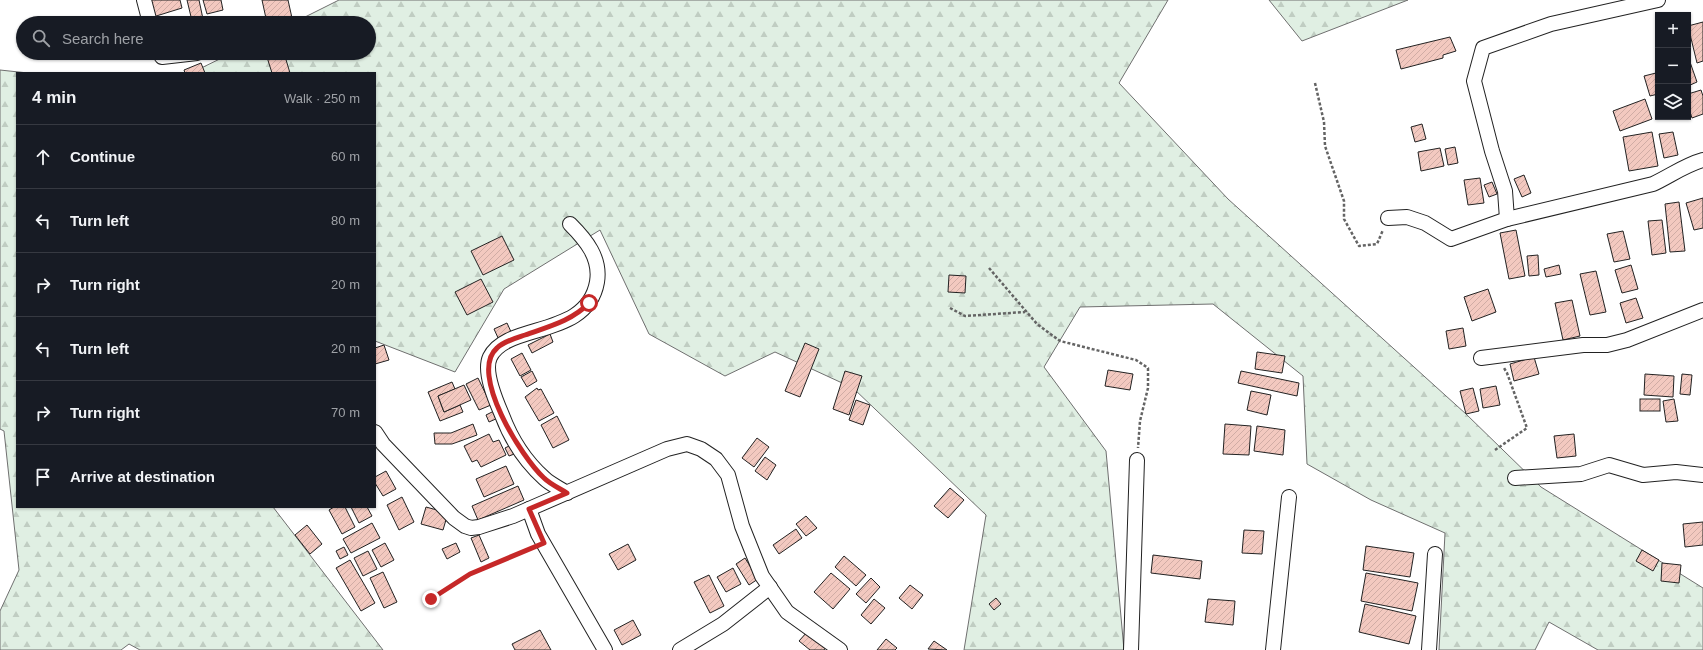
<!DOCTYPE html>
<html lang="en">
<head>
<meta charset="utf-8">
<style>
  :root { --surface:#171b24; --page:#20242c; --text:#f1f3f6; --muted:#9ea1a6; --line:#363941 }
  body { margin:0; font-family:Helvetica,sans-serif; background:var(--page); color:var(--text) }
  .controls { position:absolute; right:12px; top:12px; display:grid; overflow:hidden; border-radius:0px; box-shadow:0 1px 3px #0004 }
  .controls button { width:36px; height:36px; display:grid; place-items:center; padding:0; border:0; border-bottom:1px solid var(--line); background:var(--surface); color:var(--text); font:20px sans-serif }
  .stop { position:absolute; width:12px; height:12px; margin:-9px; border:3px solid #c62828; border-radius:50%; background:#fff }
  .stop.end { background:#c62828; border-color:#fff; box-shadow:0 1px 4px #0008 }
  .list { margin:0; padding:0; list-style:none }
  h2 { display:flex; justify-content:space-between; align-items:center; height:52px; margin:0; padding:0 16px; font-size:17px }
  h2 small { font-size:13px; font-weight:400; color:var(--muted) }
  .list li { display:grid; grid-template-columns:26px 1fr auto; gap:12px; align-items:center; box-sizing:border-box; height:64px; padding:0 16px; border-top:1px solid var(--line) }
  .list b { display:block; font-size:15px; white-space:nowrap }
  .list em { font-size:13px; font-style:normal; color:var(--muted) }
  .icon { flex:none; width:22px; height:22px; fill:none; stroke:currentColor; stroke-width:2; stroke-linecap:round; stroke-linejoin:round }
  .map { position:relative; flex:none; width:1703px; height:650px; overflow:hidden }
  .search { position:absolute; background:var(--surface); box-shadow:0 1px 3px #0004; left:16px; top:16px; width:360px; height:44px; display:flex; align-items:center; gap:10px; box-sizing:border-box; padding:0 14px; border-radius:22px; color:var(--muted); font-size:15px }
  .panel { position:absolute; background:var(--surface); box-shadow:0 1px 3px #0004; left:16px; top:72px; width:360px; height:436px; border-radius:0px }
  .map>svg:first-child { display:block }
  .forest { fill:url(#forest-firs); stroke:#6f6f6f }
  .building { fill:url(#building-hatch); stroke:#222 }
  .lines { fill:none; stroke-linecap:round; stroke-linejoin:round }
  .minor-casing { stroke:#222; stroke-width:16 }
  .path { stroke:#646464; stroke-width:2.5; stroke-dasharray:3 2; stroke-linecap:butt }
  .minor { stroke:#fff; stroke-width:14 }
  .route { stroke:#c62828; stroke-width:5 }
</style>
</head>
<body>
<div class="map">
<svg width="1703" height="650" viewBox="0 0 1703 650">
  <defs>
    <pattern id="forest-firs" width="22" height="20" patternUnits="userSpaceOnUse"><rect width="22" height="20" fill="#e0efe3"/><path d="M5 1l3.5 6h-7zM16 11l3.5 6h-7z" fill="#c0cdc2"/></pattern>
    <pattern id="building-hatch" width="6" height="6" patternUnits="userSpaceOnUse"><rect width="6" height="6" fill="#f3c9c0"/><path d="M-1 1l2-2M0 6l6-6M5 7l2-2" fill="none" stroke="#d0aca5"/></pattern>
  </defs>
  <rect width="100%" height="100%" fill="#fff"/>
  <!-- forest -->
  <g class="forest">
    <path d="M339,0H1168L1119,83L1228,199L1466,414L1541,487L1703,588V650H1598L1549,622L1535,650H1439L1445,533L1371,500L1307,464L1303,376L1213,304L1080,307L1044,367L1106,451L1124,650H964L986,515L853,388L775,352L725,376L649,334L600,230L504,289L455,372L375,341V73H191L232,53H369V23H293Z"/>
    <path d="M1269,0H1408L1302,41Z"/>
    <path d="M0,70L28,73H17V507H273L383,650H140L129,644L121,650H0V611L19,570L4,431L0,429Z"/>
  </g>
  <!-- building -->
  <g class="building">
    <path d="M149,0H180L182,8L153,17Z"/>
    <path d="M187,0H199L203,19L192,21Z"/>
    <path d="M203,0H221L223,10L207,14Z"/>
    <path d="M262,0H288L292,18L267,23Z"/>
    <path d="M1703,22V61L1697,63L1688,26Z"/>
    <path d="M1450,37L1456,51L1443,55V58L1401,69L1396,50Z"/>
    <path d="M270,53H284L290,73H272L266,54Z"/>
    <path d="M1688,62H1690L1697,82L1688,86Z"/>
    <path d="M201,63L205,73H185L184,70Z"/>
    <path d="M1656,73L1658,94L1650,96L1644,76Z"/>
    <path d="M1701,90L1703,96V114L1692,118L1688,106V94Z"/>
    <path d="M1645,99L1652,119L1620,131L1613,111Z"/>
    <path d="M1422,124L1426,139L1415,142L1411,127Z"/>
    <path d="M1652,132L1658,166L1629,171L1623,137Z"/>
    <path d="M1673,132L1678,155L1664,158L1659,134Z"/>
    <path d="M1455,147L1458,163L1448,165L1445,149Z"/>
    <path d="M1440,148L1444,166L1421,171L1418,152Z"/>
    <path d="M1524,175L1531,193L1522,197L1514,179Z"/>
    <path d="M1480,178L1484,203L1468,205L1464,180Z"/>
    <path d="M1492,182L1497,194L1489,197L1484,185Z"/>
    <path d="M1703,198V228L1694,230L1686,203Z"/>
    <path d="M1679,202L1685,251L1670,252L1665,204Z"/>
    <path d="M1662,220L1666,253L1652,255L1648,221Z"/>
    <path d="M1516,230L1525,276L1509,279L1500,233Z"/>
    <path d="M1623,231L1630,259L1614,262L1607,234Z"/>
    <path d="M502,236L514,260L483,275L471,251Z"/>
    <path d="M1538,255L1539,275L1529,276L1527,256Z"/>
    <path d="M1559,265L1561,274L1546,277L1544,269Z"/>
    <path d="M1631,265L1638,289L1622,293L1615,270Z"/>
    <path d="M1596,271L1606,312L1590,315L1580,274Z"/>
    <path d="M949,275L966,276L965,293L948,292Z"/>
    <path d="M481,279L493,302L467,315L455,292Z"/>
    <path d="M1488,289L1496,312L1472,321L1464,297Z"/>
    <path d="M1636,298L1643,318L1626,323L1620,303Z"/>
    <path d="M1572,300L1580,336L1563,340L1555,303Z"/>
    <path d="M507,323L512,334L499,340L494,329Z"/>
    <path d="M1463,328L1466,346L1449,349L1446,331Z"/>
    <path d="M550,334L553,342L532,353L528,345Z"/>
    <path d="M805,343L819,349L800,397L785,391Z"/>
    <path d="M384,345L389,360L375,364V348Z"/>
    <path d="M1257,352L1285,356L1282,373L1255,369Z"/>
    <path d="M522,353L531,370L520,376L511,359Z"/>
    <path d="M1534,357L1539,374L1514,381L1510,364Z"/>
    <path d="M1108,370L1133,374L1130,390L1105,386Z"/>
    <path d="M532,371L537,381L527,387L521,377Z"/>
    <path d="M845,371L862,376L849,415L833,409Z"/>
    <path d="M1241,371L1299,383L1297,396L1238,383Z"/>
    <path d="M1645,374L1674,376L1673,397L1644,395Z"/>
    <path d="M1682,374L1692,375L1690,395L1680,394Z"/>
    <path d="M478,378L491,405L479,410L466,384Z"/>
    <path d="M452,382L455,389L438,396L444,412L460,405L463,412L440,421L428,392Z"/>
    <path d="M464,385L471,400L444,412L438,396Z"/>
    <path d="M1496,386L1500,405L1483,408L1480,389Z"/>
    <path d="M537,388L538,390L541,389L554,413L539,421L525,397Z"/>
    <path d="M1473,388L1479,411L1466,414L1460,391Z"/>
    <path d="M1251,391L1271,395L1267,415L1247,410Z"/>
    <rect x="1640" y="399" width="20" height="12"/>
    <path d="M1674,399L1678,421L1666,422L1663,401Z"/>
    <path d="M856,400L870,405L863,425L849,420Z"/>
    <path d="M494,411L498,418L489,422L486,415Z"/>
    <path d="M557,416L569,440L553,448L541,425Z"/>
    <path d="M473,424L477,435L452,444H435L434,433H451Z"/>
    <path d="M1225,424L1251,426L1249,455L1223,454Z"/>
    <path d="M1257,426L1285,430L1283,455L1254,451Z"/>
    <path d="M489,434L493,442L499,440L506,455L481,467L477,460L472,462L464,446Z"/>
    <path d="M1574,434L1576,456L1557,458L1554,436Z"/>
    <path d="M757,438L769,447L754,467L742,458Z"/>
    <path d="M513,444L517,453L509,456L505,448Z"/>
    <path d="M765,457L776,465L767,480L755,471Z"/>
    <path d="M506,466L514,484L484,497L476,479Z"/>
    <path d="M386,471L396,489L383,496L375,483V477Z"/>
    <path d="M518,486L524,500L478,520L472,506Z"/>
    <path d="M950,488L964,500L948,518L934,506Z"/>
    <path d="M402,497L414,522L399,530L387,505Z"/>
    <path d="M334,507H345L355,527L342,534L329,510Z"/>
    <path d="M351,507H367L372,516L359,523Z"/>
    <path d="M426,507L448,513L443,530L421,524Z"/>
    <path d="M806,516L817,528L806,536L796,524Z"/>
    <path d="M1703,522V545L1685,547L1683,524Z"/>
    <path d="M372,523L380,538L351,553L343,539Z"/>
    <path d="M307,525L322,544L310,554L295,535Z"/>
    <path d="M796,529L802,538L779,554L773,545Z"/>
    <path d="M1244,530L1264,531L1262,554L1242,553Z"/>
    <path d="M479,535L489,558L481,562L471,538Z"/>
    <path d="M385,543L394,560L381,567L372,550Z"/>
    <path d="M456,543L460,552L447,559L442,549Z"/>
    <path d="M628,544L636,560L618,570L609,554Z"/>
    <path d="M1366,546L1414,553L1410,577L1363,570Z"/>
    <path d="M344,547L348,555L340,559L336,551Z"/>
    <path d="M1642,550L1659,560L1653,571L1636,561Z"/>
    <path d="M368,551L377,569L363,576L354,558Z"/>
    <path d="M1153,555L1202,561L1200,579L1151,573Z"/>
    <path d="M844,556L866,575L856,586L835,567Z"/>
    <path d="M745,558L758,579L749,585L736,564Z"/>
    <path d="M350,560L375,603L361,611L336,568Z"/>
    <path d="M1662,563L1681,565L1679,583L1661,581Z"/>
    <path d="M733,568L741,584L726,592L717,577Z"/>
    <path d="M383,572L397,602L384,608L370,578Z"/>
    <path d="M831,573L850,589L833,609L814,592Z"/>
    <path d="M1366,573L1418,583L1412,611L1361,601Z"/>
    <path d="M709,575L724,606L710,613L694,582Z"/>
    <path d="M871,578L880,587L866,603L856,594Z"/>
    <path d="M910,585L923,595L912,609L899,598Z"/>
    <path d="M996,598L1001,604L994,610L989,604Z"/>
    <path d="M874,599L885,608L871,624L861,615Z"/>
    <path d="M1208,599L1235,601L1233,625L1205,622Z"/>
    <path d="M1365,604L1416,616L1409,644L1359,632Z"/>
    <path d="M633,620L641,635L622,645L614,630Z"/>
    <path d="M540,630L551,650H515L512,644Z"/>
    <path d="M807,632L826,647L824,650H810L799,641Z"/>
    <path d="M886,639L897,648L895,650H877Z"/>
    <path d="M934,641L947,650L928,649Z"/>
  </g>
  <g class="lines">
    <defs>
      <g id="minor">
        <path d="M144,0L150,23"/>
        <path d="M159,53L162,57L197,53"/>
        <path d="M1388,218L1407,217L1425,223L1451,239L1507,219L1653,184C1670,176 1685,165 1703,160"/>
        <path d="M1507,219L1505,191L1492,151L1474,81L1483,48L1551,24L1658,0"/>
        <path d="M1481,358L1583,345H1607L1627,340L1703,310"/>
        <path d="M375,432L383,444L454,518L465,526L471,528L479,527L513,516L667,449L687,444L701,449L716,459L728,475L742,526L762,576L787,612L840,650"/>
        <path d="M1515,478L1581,474L1609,465L1643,475L1676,472L1703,475"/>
        <path d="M567,493C559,488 550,484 544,478C525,461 511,439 502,415C496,401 483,372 490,357C507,322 587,339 597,282C601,258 586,240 570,224"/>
        <path d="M529,509L538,534L605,650"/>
        <path d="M680,650L723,624L770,587"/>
        <path d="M1131,650L1137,460"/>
        <path d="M1273,650L1289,497"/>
        <path d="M1429,650L1435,554"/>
      </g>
    </defs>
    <!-- minor casing -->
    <use href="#minor" class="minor-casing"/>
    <!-- path -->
    <g class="path">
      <path d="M1315,83L1324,122L1325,146L1344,201V219L1359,246L1377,244L1383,230"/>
      <path d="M989,268L1037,324L1060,341L1136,360L1148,368V388L1140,421L1138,448"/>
      <path d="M950,308L965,316L1025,312"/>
      <path d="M1495,450L1527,428L1507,373L1504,368"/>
      <path d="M431,599L470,574L532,548"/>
    </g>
    <!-- minor -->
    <use href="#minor" class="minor"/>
  </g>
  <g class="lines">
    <!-- route -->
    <path class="route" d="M431,599L470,574L544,543L529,509L567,493C559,488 550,484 544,478C522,458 468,373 497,348C504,341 516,338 525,335C547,327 572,321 589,303"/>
  </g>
</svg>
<div class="controls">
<button>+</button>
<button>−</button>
<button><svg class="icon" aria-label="layers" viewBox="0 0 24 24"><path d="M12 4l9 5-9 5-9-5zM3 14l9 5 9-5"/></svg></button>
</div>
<div class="stop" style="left:589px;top:303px"></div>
<div class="stop end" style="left:431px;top:599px"></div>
<div class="search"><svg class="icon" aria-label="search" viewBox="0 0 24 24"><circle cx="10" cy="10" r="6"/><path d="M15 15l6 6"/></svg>Search here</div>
<section class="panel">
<h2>4 min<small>Walk · 250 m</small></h2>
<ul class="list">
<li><svg class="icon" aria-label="ahead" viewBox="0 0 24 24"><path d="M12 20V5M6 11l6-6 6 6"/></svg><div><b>Continue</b></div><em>60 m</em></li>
<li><svg class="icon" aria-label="left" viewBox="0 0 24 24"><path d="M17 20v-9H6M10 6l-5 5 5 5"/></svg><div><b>Turn left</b></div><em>80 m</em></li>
<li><svg class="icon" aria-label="right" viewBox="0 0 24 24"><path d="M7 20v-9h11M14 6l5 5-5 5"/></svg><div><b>Turn right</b></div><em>20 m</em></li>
<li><svg class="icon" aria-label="left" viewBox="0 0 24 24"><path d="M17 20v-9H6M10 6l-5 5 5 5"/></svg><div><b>Turn left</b></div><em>20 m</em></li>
<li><svg class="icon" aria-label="right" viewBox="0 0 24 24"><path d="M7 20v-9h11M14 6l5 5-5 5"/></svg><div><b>Turn right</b></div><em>70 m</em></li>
<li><svg class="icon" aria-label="arrive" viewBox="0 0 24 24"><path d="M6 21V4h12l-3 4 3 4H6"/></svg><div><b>Arrive at destination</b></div></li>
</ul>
</section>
</div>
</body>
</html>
